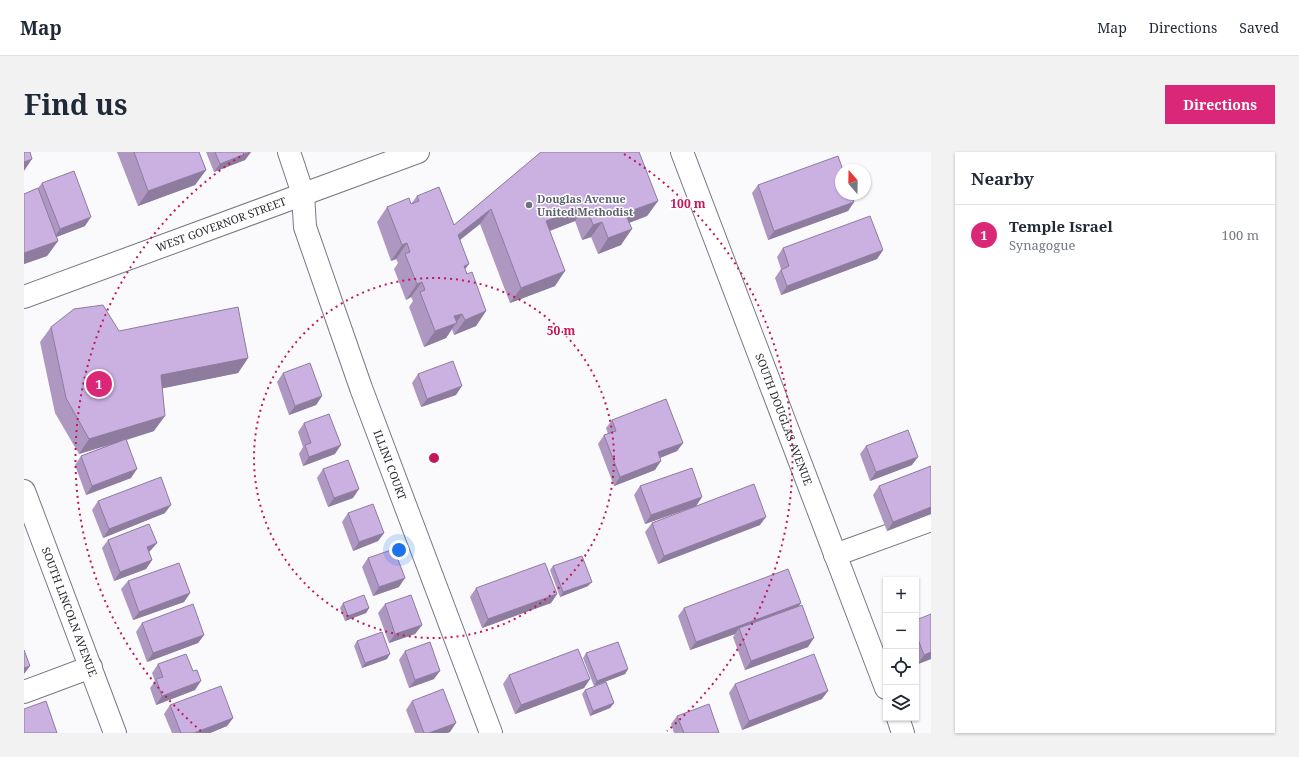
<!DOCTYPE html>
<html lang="en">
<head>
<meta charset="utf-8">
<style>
  :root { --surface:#fff; --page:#f2f2f3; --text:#1f2937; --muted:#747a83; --line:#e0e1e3; --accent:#db2777 }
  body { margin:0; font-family:"Noto Serif",serif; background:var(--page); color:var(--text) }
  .controls { position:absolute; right:12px; bottom:12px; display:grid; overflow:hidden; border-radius:0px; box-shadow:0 1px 3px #0004 }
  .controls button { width:36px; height:36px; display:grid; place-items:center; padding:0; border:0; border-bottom:1px solid var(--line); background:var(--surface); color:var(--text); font:20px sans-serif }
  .compass { position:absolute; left:811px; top:12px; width:36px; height:36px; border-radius:50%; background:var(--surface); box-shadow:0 1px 3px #0004; rotate:340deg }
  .you { position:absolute; left:375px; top:398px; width:14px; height:14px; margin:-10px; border:3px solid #fff; border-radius:50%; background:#1a73e8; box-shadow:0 0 0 6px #1a73e833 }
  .badge { display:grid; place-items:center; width:26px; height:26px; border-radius:50%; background:var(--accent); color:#fff; font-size:13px; font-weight:700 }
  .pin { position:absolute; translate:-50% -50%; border:2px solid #fff; box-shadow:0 1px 4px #0006 }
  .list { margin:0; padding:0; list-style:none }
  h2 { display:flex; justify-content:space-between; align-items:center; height:52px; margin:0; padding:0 16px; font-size:17px }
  h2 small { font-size:13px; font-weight:400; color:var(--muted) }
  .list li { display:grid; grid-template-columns:26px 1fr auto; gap:12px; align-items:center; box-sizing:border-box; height:60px; padding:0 16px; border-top:1px solid var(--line) }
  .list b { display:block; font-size:15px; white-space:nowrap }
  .list p { margin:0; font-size:13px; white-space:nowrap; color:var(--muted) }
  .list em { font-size:13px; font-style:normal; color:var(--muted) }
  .icon { flex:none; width:22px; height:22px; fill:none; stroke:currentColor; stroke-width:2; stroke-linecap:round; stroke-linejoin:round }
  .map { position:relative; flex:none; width:907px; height:581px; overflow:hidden; border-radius:0px }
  header { display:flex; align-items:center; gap:24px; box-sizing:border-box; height:56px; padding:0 20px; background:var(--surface); border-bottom:1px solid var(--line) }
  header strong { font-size:19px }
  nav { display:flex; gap:22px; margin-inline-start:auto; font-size:14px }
  .intro { display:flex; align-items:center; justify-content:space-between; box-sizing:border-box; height:96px; padding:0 24px }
  h1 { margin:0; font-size:28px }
  .button { padding:10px 18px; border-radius:0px; background:var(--accent); color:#fff; font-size:14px; font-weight:700 }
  main { display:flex; gap:24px; padding:0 24px }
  aside { flex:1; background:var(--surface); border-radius:0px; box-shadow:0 1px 3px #0004 }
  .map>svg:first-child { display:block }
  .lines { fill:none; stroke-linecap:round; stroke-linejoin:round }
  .minor-casing { stroke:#7a7885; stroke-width:24 }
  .minor { stroke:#fff; stroke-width:22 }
  .wall { fill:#ae98c2 }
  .shaded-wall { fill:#8d7c9e }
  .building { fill:#cab1e2; stroke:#8d7c9e }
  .ring { fill:none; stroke:#c2185b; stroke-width:2; stroke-dasharray:2 4 }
  .worship-dot { fill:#6b7280; stroke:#fff; stroke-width:1.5 }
  .labels { text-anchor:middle; stroke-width:3; stroke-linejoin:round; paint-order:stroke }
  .worship-label { font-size:11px; font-weight:bold; fill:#5b616d; stroke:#fff; text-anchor:start }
  .street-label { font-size:11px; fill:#2a292e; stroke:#fff }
  .centre { fill:#c2185b; stroke:#fff; stroke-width:2 }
  .ring-label { font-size:12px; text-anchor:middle; font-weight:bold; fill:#c2185b; stroke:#fff; stroke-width:3; stroke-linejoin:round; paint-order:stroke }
</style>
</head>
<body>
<header>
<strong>Map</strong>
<nav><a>Map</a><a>Directions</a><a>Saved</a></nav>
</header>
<div class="intro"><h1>Find us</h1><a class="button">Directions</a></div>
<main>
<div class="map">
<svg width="907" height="581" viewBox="0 0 907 581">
  <rect width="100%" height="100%" fill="#fafafd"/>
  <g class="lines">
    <defs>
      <g id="minor">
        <path id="s1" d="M265,0L279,42L281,75L337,236L467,581"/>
        <path id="s2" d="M658,0L862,536"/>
        <path id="s3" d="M0,145L394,0"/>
        <path id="s4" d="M0,339L91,581"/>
        <path d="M811,403L907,368"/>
        <path d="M0,540L67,515"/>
        <path d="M874,566L879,581"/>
      </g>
    </defs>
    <!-- minor casing -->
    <use href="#minor" class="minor-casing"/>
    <!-- minor -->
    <use href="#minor" class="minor"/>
  </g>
  <!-- wall -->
  <g class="wall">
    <path d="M93,0H175L182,18L171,33L114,54Z"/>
    <path d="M182,0H227L221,8L190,20Z"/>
    <path d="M517,0L634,49L623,64L605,71L597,93L574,102L567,85L558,88L551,69L526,79L531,134L486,151L456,72L436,88L441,118L443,122L462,159L452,174L430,183L428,177L422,186L400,195L385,155L389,149L387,145L382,148L370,117L374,111L372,107L367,109L353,70L363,55L387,52L393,44L430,73Z"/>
    <path d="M18,31L61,74L32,85L34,89L23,104L0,112V42L14,36Z"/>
    <path d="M734,33L830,50L824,59L744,88L728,41Z"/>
    <path d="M759,96L859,98L853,107L757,143L751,126L757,117L753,105Z"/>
    <path d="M27,175L95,179L224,206L214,221L138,236L130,279L103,288L107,326L62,343L51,313L57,304L88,292L55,302L31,261L16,190Z"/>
    <path d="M259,221L298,244L292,253L265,263L253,230Z"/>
    <path d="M394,222L432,243L397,255L388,231Z"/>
    <path d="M588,268L659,291L653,299L636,306L631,318L590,334L574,292L580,283L584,282L582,276Z"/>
    <path d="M280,271L311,302L279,314L275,302L279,295L274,280Z"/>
    <path d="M842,294L888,313L846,329L836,302Z"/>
    <path d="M907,314V362L863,379L849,343L855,334Z"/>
    <path d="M299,317L329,346L304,355L293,326Z"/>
    <path d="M616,334L678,345L672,354L621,372L610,343Z"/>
    <path d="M74,349L141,361L79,386L68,358Z"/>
    <path d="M324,361L360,381L354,389L329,399L318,370Z"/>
    <path d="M628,371L736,373L634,412L621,380Z"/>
    <path d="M84,388L133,391L126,399L125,400L128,408L122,417L90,429L78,396Z"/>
    <path d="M344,406L375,435L349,444L338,415Z"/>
    <path d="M529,414L564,434L536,445L526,418Z"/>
    <path d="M104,429L166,441L160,450L109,468L97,437Z"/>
    <path d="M452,436L533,442L527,451L458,476L446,445Z"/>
    <path d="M319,451L345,456L342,461L321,469L316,456Z"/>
    <path d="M777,451L774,454L784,495L721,518L709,485L711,482L666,498L654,464L660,456Z"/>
    <path d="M361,452L398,473L391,482L365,491L354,461Z"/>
    <path d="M892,468L907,507L894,512L892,506Z"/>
    <path d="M118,471L180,483L174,491L123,510L112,480Z"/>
    <path d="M333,489L363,507L338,516L330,494Z"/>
    <path d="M381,499L410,527L385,536L375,508Z"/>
    <path d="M562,501L604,517L601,522L570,534L559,506Z"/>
    <path d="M134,512L171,538L132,553L126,536L131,529L128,521Z"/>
    <path d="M485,523L566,527L560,536L491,562L479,532Z"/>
    <path d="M711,532L798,547L718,578L705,541Z"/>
    <path d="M561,538L590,551L586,556L566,564L558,542Z"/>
    <path d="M388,549L426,580L423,581H391L382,558Z"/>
    <path d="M146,553L209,566L203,574L186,581H148L140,562Z"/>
    <path d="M653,564L695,581H650L647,572Z"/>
  </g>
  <!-- shaded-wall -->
  <g class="shaded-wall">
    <path d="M227,0L221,8L190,20L196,12Z"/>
    <path d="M8,7L0,19V10Z"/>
    <path d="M182,18L171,33L114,54L124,39Z"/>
    <path d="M634,49L623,64L591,76L601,61Z"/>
    <path d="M830,50L824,59L744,88L750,79Z"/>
    <path d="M562,54L551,69L512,84L522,69Z"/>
    <path d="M467,57L456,72L423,98L434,83Z"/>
    <path d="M67,65L61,74L30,86L36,77Z"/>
    <path d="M578,70L567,85L558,88L569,73Z"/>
    <path d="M608,77L597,93L574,102L584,86Z"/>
    <path d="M34,89L23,104L0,112V101Z"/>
    <path d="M383,91L372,107L367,109L378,93Z"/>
    <path d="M859,98L853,107L757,143L763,134Z"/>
    <path d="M445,112L434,127L440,114Z"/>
    <path d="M541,119L531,134L486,151L497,136Z"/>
    <path d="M398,130L387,145L382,148L393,132Z"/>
    <path d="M462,159L452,174L430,183L441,168Z"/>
    <path d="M438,162L422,186L400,195L411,179L430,164Z"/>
    <path d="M224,206L214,221L126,239L137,223Z"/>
    <path d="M438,234L432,243L397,255L403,247Z"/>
    <path d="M298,244L292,253L265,263L271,254Z"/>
    <path d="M141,264L130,279L55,302L65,287Z"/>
    <path d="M659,291L653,299L628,309L634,300Z"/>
    <path d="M317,293L311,302L279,314L285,305Z"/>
    <path d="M894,305L888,313L846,329L852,320Z"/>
    <path d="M637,309L631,318L590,334L596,325Z"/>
    <path d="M113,317L107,326L62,343L68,334Z"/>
    <path d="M335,337L329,346L304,355L310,346Z"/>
    <path d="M678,345L672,354L621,372L627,363Z"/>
    <path d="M147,353L141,361L79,386L85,377Z"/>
    <path d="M907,355V362L863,379L869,370Z"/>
    <path d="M742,365L736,373L634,412L640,404Z"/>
    <path d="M360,381L354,389L329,399L335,390Z"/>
    <path d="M133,391L126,399L116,403L123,395Z"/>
    <path d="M128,408L122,417L90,429L96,420Z"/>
    <path d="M381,426L375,435L349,444L355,435Z"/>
    <path d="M568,430L564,434L536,445L539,440Z"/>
    <path d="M166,441L160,450L109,468L115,460Z"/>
    <path d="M533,442L527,451L458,476L464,467Z"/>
    <path d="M777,451L771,459L715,476L711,482L666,498L672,490Z"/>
    <path d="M345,456L342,461L321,469L324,464Z"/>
    <path d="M398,473L391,482L365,491L371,482Z"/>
    <path d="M180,483L174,491L123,510L129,501Z"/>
    <path d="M790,486L784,495L721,518L727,509Z"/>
    <path d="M907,500V507L894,512L900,503Z"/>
    <path d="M366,502L363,507L338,516L341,511Z"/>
    <path d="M6,514L0,522V516Z"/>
    <path d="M604,517L601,522L570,534L573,529Z"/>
    <path d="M416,519L410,527L385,536L391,528Z"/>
    <path d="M566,527L560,536L491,562L497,553Z"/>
    <path d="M177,529L171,538L132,553L138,544Z"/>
    <path d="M804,539L798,547L718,578L725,569Z"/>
    <path d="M590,551L586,556L566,564L569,559Z"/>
    <path d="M209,566L203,574L186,581H170Z"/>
    <path d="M432,571L426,580L423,581H405Z"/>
  </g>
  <!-- building -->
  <g class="building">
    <path d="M0,0H6L8,7L0,10Z"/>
    <path d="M110,0H175L182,18L124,39Z"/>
    <path d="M191,0H226L196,12Z"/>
    <path d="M517,0H615L634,49L601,61L608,77L584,86L578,70L569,73L562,54L522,69L541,119L497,136L467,57L434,83L445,112L440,114L443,122L448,120L462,159L441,168L438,162L430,164L433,171L411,179L396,140L401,138L398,130L393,132L381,102L386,100L383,91L378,93L363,55L385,46L387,52L395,49L393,44L415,35L430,73Z"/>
    <path d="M814,4L819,18H817V42H827L830,50L750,79L734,33Z"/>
    <path d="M50,19L67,65L36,77L18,31Z"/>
    <path d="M14,36L34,89L0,101V42Z"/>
    <path d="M846,64L859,98L763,134L757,118L765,114L759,96Z"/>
    <path d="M79,153L95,179L214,155L224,206L137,223L141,264L65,287L42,246L27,175L50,157Z"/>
    <path d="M429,209L438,234L403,247L394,222Z"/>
    <path d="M286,211L298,244L271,254L259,221Z"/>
    <path d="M642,247L659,291L634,300L637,309L596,325L580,283L592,279L588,268Z"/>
    <path d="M305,262L317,293L285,305L281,293L287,291L280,271Z"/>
    <path d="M884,278L894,305L852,320L842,294Z"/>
    <path d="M102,287L113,317L68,334L57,304Z"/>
    <path d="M324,308L335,337L310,346L299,317Z"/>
    <path d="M907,314V355L869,370L855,334Z"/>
    <path d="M668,316L678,345L627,363L616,334Z"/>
    <path d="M137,325L147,353L85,377L74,349Z"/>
    <path d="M730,332L742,365L640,404L628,371Z"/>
    <path d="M349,352L360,381L335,390L324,361Z"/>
    <path d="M125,372L133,391L123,395L128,408L96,420L84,388Z"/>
    <path d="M370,397L381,426L355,435L344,406Z"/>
    <path d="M558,404L568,430L539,440L529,414Z"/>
    <path d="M155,411L166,441L115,460L104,429Z"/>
    <path d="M521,411L533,442L464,467L452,436Z"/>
    <path d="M764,417L777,451L672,490L660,456Z"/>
    <path d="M340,443L345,456L324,464L319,451Z"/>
    <path d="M387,443L398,473L371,482L361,452Z"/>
    <path d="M169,452L180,483L129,501L118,471Z"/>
    <path d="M778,453L790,486L727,509L715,476Z"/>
    <path d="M907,462V500L900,503L892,482V468Z"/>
    <path d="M358,480L366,502L341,511L333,489Z"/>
    <path d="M406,490L416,519L391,528L381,499Z"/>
    <path d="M594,490L604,517L573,529L562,501Z"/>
    <path d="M554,497L566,527L497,553L485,523Z"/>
    <path d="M0,498L6,514L0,516Z"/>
    <path d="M162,502L169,519L173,518L177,529L138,544L132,527L139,525L134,512Z"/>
    <path d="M790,502L804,539L725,569L711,532Z"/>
    <path d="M582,530L590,551L569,559L561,538Z"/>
    <path d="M197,534L209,566L170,581H157L146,553Z"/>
    <path d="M419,537L432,571L405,581H400L388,549Z"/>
    <path d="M22,549L33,581H0V557Z"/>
    <path d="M685,552L695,581H660L653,564Z"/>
  </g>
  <!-- distance rings -->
  <g class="ring">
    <circle cx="410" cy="306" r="180"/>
    <path d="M177 579A359 359 0 0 1 220 2M600 2A359 359 0 0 1 643 579"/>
  </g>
  <!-- markers -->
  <circle class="worship-dot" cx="505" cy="53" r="4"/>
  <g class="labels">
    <!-- worship labels -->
    <g class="worship-label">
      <text x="513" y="51">Douglas Avenue<tspan x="513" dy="13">United Methodist</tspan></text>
    </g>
    <!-- street labels -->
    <g class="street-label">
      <text dy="4" stroke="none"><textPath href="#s3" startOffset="210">WEST GOVERNOR STREET</textPath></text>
      <text dy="4" stroke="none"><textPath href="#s2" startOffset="286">SOUTH DOUGLAS AVENUE</textPath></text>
      <text dy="4" stroke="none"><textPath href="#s1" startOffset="330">ILLINI COURT</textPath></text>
      <text dy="4" stroke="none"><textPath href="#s4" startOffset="129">SOUTH LINCOLN AVENUE</textPath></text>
    </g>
  </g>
  <circle cx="410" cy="306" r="6" class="centre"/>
  <g class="ring-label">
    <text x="664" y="56">100 m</text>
    <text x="537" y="183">50 m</text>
  </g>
</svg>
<div class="controls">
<button>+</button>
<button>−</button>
<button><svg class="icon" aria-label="locate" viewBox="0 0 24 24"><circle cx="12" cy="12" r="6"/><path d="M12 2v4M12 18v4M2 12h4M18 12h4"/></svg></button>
<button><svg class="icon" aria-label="layers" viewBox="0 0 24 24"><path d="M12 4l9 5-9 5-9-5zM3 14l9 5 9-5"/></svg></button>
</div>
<svg class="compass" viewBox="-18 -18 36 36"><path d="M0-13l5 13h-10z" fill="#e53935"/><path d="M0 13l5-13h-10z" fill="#747a83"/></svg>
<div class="you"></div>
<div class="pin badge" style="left:75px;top:232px">1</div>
</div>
<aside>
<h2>Nearby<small></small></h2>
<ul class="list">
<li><span class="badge">1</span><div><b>Temple Israel</b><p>Synagogue</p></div><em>100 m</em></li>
</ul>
</aside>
</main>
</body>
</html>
